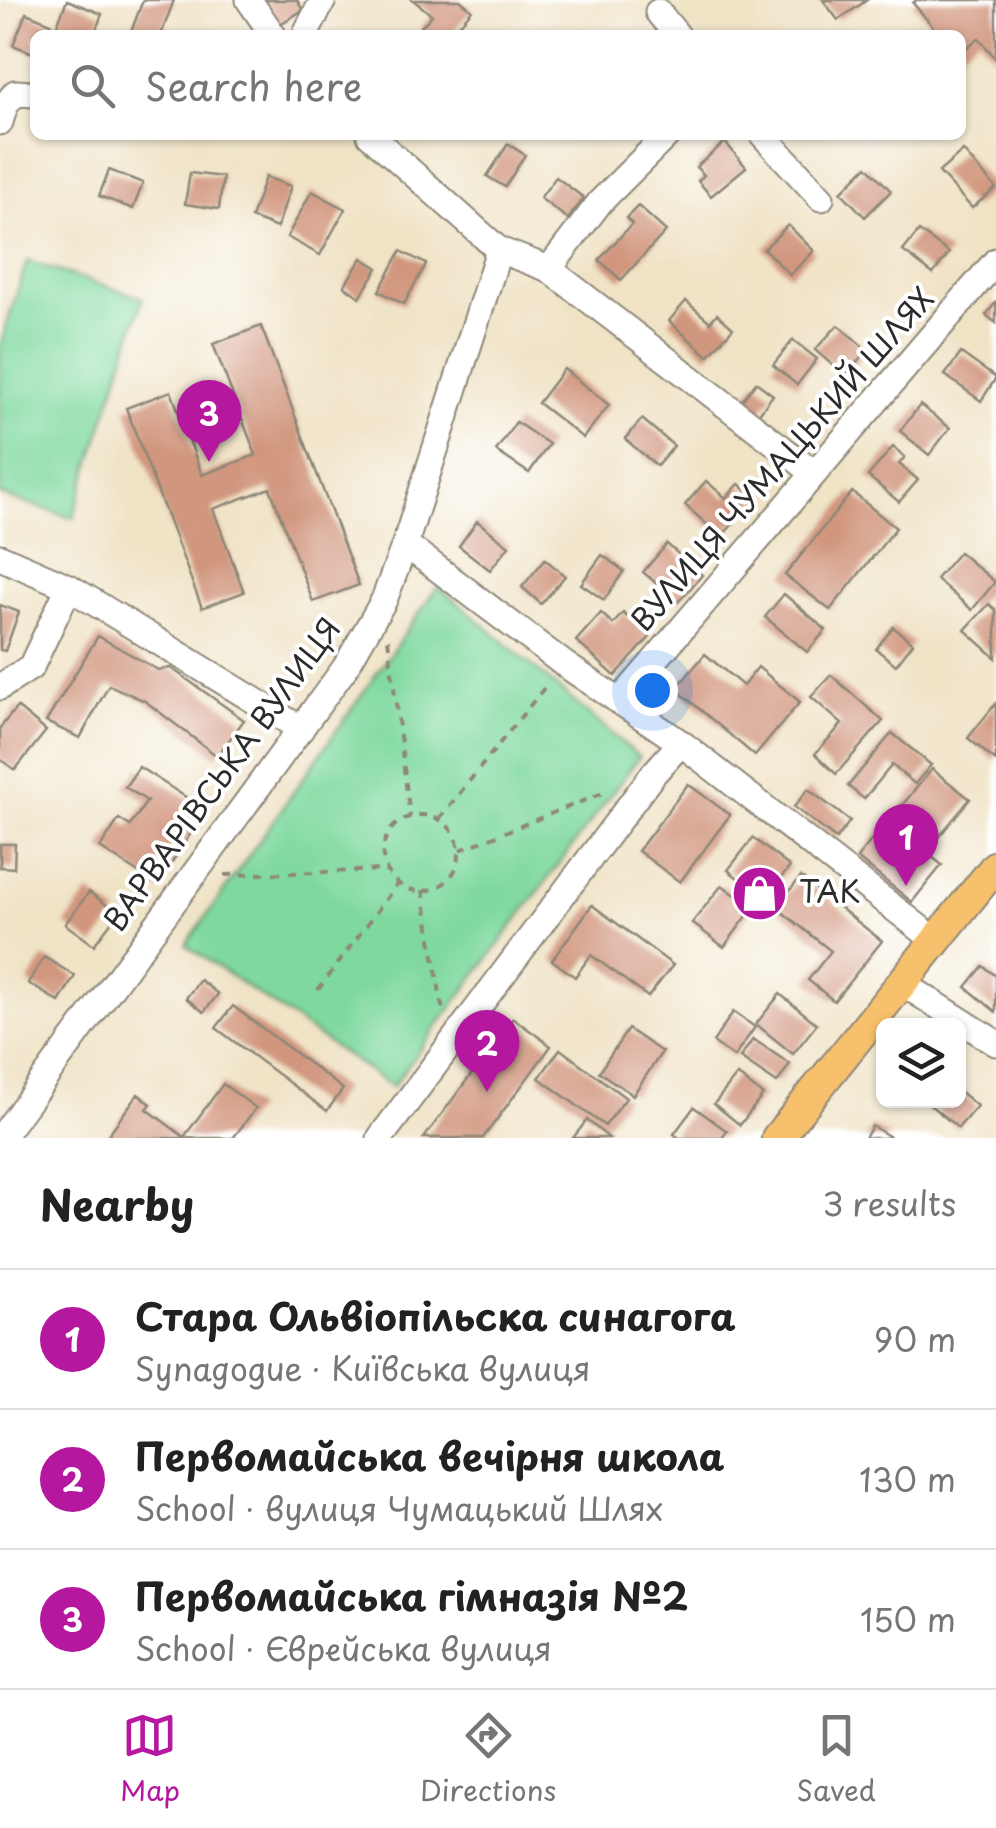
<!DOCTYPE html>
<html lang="en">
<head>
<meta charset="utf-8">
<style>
  :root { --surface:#fff; --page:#f6f6f6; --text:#222; --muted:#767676; --line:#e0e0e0; --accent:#b5179e }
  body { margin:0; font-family:"Playpen Sans",sans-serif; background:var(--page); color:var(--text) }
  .controls { position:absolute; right:30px; bottom:30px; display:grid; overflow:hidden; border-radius:15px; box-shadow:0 2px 8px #0004 }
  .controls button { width:90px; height:90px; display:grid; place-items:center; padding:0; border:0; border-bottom:2px solid var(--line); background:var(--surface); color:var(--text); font:50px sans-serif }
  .you { position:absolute; left:652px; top:690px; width:35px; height:35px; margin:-25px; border:8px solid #fff; border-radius:50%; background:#1a73e8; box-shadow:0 0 0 15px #1a73e833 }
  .badge { display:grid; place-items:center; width:65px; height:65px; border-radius:50%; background:var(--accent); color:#fff; font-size:32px; font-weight:700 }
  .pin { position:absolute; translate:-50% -82px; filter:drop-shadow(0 2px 5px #0008) }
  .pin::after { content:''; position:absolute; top:52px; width:35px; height:30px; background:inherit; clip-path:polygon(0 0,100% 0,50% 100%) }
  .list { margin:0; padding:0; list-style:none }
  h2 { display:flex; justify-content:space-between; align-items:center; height:130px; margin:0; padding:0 40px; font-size:42px }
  h2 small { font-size:32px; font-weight:400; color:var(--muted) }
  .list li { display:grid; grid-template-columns:65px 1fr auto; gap:30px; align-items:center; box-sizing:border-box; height:140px; padding:0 40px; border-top:2px solid var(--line) }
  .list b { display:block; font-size:38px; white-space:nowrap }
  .list p { margin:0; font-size:32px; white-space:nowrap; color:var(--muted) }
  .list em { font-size:32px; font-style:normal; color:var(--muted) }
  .icon { flex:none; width:55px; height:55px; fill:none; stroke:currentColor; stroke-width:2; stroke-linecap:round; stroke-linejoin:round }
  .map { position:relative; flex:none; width:996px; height:1138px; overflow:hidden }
  .search { position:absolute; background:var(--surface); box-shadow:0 2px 8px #0004; left:30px; right:30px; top:30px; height:110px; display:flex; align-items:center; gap:25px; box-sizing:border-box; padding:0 35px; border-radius:15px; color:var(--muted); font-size:38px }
  .sheet { height:550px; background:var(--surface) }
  nav { display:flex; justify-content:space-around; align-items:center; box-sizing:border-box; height:140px; border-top:2px solid var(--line); background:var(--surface); font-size:28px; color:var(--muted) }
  nav a { display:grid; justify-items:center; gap:5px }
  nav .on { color:var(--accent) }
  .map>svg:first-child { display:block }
  .green { fill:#7fd99e; stroke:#558264; stroke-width:2.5 }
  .building { fill:#d1967e }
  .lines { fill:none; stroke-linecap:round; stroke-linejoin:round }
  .minor-casing { stroke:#8e8778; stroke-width:29 }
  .major-casing { stroke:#8e8778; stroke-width:34 }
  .path { stroke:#8e8778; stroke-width:4; stroke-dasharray:8 8; stroke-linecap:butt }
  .minor { stroke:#fff; stroke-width:25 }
  .major { stroke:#f7c06c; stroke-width:30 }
  .labels { text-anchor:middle; stroke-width:8; stroke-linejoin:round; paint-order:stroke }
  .street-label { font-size:30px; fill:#2b2b2b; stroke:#fff }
  .poi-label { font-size:30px; fill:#2b2b2b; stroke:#fff; text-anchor:start }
</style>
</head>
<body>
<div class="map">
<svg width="996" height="1138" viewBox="0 0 996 1138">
  <rect width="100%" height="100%" fill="#fff"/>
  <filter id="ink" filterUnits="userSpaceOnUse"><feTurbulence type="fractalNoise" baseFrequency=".01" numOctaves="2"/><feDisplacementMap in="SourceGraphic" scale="20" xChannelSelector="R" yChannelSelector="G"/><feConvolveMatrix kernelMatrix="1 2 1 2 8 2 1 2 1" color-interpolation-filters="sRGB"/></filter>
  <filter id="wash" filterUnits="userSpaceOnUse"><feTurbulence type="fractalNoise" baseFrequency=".0048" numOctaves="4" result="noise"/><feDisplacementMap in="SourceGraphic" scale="40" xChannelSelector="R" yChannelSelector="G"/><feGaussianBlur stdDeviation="2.25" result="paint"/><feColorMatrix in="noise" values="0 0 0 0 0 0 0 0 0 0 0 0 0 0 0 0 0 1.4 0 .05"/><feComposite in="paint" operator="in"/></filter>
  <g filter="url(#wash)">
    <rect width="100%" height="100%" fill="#f0e3c6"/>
    <!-- green -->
    <g class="green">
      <path d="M27,261L143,298L73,518L0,495V346Z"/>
      <path d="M438,586L639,757L392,1087L186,945Z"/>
    </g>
    <g id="blocks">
      <!-- building -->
      <g class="building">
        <path d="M67,0L102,14L94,35H53Z"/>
        <path d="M143,0H174L161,35L131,32Z"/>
        <path d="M264,0H297L303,10L280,24Z"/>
        <path d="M413,0H460L472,10L450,35H428L420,28L432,15Z"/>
        <path d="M823,0H867L838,20Z"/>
        <path d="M916,0H996V59L979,38L961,52V35H940L913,3Z"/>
        <path d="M26,13L51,23L46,35H35V54L13,45Z"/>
        <path d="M725,142L746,167L711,196L698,181L704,175L696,167Z"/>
        <path d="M508,144L525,155L505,187L487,176Z"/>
        <path d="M963,151L996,188L972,208L939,172Z"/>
        <path d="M867,166L891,191L865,217L841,192Z"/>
        <path d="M109,170L143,183L133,209L99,196Z"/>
        <path d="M190,173L223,177L219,209L185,204Z"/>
        <path d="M265,177L291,186L277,228L251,218Z"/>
        <path d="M556,177L584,198L568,219L540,198Z"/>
        <path d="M312,191L345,209L320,255L287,237Z"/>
        <path d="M638,206L666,231L621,280L599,260L632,224L626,218Z"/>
        <path d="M788,225L814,251L790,275L764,249Z"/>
        <path d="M919,231L949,253L933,274L903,251Z"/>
        <path d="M401,251L426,264L404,304L379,291Z"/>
        <path d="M362,258L378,268L360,297L344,286Z"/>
        <path d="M686,301L710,322L717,314L733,328L708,356L669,321Z"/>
        <path d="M996,302V323L986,315Z"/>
        <path d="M838,325L867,350L845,376L815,350Z"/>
        <path d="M261,326L359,585L313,602L270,488L213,509L244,592L202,608L126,408L171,391L202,475L256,455L213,344Z"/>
        <path d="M793,340L817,359L797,385L773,365Z"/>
        <path d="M961,353L996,378L981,401L945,375Z"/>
        <path d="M564,369L609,405L583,438L538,403Z"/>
        <path d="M756,382L773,395L758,415L741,402Z"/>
        <path d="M920,405L950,428L929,455L900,431Z"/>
        <path d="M642,419L674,446L657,466L625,439Z"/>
        <path d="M516,422L549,444L529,473L496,451Z"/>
        <path d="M893,447L905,457L899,464L918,480L899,502L868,476Z"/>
        <path d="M706,481L726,498L739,484L756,499L721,537L685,505Z"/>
        <path d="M852,492L896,528L830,610L785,575Z"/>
        <path d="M477,521L509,546L490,570L459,546Z"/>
        <path d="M667,544L702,575L678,602L643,572Z"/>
        <path d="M959,552L995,582L972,610L936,579Z"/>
        <path d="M602,555L624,571L604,600L581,584Z"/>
        <path d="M545,559L565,576L541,604L522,587Z"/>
        <path d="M784,594L826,630L807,652L765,617Z"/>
        <path d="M989,604L996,610V658L965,630Z"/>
        <path d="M0,605L19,612L5,651L0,650Z"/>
        <path d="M601,613L613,624L623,613L650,637L615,676L576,641Z"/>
        <path d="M893,627L913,643L896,665L876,649Z"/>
        <path d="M98,636L158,670L171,668L244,720L217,756L145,701L109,685L80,738L46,722Z"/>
        <path d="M705,654L743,686L758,667L800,702L755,756L676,689Z"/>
        <path d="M831,675L883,721L836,774L815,754L842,724L811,697Z"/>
        <path d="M996,703V761L968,738Z"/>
        <path d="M17,707L46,731L15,770L0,759V728Z"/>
        <path d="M892,733L931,765L915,784L892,765L864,799L848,786Z"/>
        <path d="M139,767L206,810L157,885L100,848L119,819L130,826L147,801L125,787Z"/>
        <path d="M932,769L970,799L932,845L894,815Z"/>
        <path d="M688,784L730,815L680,882L638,851Z"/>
        <path d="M808,789L850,821L836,839L794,807Z"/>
        <path d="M887,821L942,865L912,902L857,858Z"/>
        <path d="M753,838L790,867L764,899L728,870Z"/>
        <path d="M0,844H15L14,868L0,867Z"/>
        <path d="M801,877L882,941L834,1001L808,980L831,951L776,907Z"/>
        <path d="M722,885L753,908L724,947L692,923Z"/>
        <path d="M89,892L118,913L94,945L65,924Z"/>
        <path d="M592,905L673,965L648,997L591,955L575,977L552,960Z"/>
        <path d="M44,957L75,976L59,1002L28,983Z"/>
        <path d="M983,966L996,976V1012L966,987Z"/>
        <path d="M200,980L218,994L204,1012L186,998Z"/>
        <path d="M780,994L817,1024L793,1054L756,1024Z"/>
        <path d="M233,1006L343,1089L327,1111L216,1028Z"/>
        <path d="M733,1012L755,1027L734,1057L713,1042Z"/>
        <path d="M513,1018L551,1046L483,1138H424Z"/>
        <path d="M628,1029L662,1052L633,1095L599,1072Z"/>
        <path d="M753,1039L790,1064L777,1083L740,1058Z"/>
        <path d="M560,1049L626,1098L605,1126L539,1078Z"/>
        <path d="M737,1075L763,1095L740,1125L714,1104Z"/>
        <path d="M223,1084L256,1108L233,1138H112L108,1135L138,1094L151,1104L147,1109L184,1137Z"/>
        <path d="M958,1090L977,1106L958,1128L924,1100H958Z"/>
        <path d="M694,1107L727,1131L722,1138H679L674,1134Z"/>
        <path d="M587,1120L609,1138H573Z"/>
        <path d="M872,1126L892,1138H865Z"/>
      </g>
    </g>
  </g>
  <g filter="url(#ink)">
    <use href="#blocks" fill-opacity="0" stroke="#8e8778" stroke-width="2.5"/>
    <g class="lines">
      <defs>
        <g id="minor">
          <path d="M249,0L273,35"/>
          <path d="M658,12L677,35"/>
          <path d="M305,35L323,0"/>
          <path d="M0,122L5,106L15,93L35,94"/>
          <path d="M370,135L499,250L549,269L814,473"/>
          <path d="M763,135L821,198"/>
          <path d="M549,269L600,202L667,135"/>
          <path d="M405,544L564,664L681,743L935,940"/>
          <path d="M0,557L69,587"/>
          <path d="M0,687L31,667L69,587L301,729"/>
          <path d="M619,702L996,261"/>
          <path d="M902,983L996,1043"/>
          <path d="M1,1138L345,668L384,600L405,544L499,250"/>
          <path d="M380,1138L654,773L681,743"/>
        </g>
        <path id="major" d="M777,1138L996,866"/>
      </defs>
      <!-- minor casing -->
      <use href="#minor" class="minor-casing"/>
      <!-- major casing -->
      <use href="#major" class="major-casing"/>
      <!-- path -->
      <g class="path">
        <path d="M388,639L410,817"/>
        <circle cx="421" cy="853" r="38"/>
        <path d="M439,819L548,683"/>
        <path d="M460,850L608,791"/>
        <path d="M225,875L384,870L389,873"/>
        <path d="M423,890L443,1012"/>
        <path d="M318,990L398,883"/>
      </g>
      <!-- minor -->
      <use href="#minor" class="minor"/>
      <!-- major -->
      <use href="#major" class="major"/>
    </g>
  </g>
  <!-- icons -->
  <defs>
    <symbol id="shop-disc" viewBox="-11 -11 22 22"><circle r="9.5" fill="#b5179e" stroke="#fff"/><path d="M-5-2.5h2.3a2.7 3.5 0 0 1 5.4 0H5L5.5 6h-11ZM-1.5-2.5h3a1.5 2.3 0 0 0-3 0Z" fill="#fff"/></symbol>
  </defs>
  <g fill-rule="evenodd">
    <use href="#shop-disc" x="728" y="862" width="63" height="63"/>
  </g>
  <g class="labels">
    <!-- street labels -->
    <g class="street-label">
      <text transform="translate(783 460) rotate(-49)" y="10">ВУЛИЦЯ ЧУМАЦЬКИЙ ШЛЯХ</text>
      <text transform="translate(223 775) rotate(-54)" y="10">ВАРВАРІВСЬКА ВУЛИЦЯ</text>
    </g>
    <!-- poi labels -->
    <g class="poi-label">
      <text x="799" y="903">ТАК</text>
    </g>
  </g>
</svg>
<div class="controls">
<button><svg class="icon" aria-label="layers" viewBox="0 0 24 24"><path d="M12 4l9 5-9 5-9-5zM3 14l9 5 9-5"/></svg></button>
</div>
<div class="you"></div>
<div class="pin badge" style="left:906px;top:886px">1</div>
<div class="pin badge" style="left:487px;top:1092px">2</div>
<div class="pin badge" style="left:209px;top:462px">3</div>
<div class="search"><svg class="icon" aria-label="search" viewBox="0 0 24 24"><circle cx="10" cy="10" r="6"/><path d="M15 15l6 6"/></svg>Search here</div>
</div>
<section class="sheet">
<h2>Nearby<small>3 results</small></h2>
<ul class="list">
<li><span class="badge">1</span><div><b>Стара Ольвіопільска синагога</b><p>Synagogue · Київська вулиця</p></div><em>90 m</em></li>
<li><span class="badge">2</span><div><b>Первомайська вечірня школа</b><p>School · вулиця Чумацький Шлях</p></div><em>130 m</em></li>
<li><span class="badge">3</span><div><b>Первомайська гімназія №2</b><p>School · Єврейська вулиця</p></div><em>150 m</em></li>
</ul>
</section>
<nav>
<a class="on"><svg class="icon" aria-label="map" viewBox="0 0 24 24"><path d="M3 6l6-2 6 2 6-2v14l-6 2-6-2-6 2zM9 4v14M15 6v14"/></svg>Map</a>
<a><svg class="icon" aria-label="directions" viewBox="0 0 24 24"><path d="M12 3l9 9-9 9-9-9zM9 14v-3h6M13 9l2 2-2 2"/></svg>Directions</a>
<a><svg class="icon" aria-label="saved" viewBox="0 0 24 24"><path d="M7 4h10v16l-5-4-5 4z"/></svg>Saved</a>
</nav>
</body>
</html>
